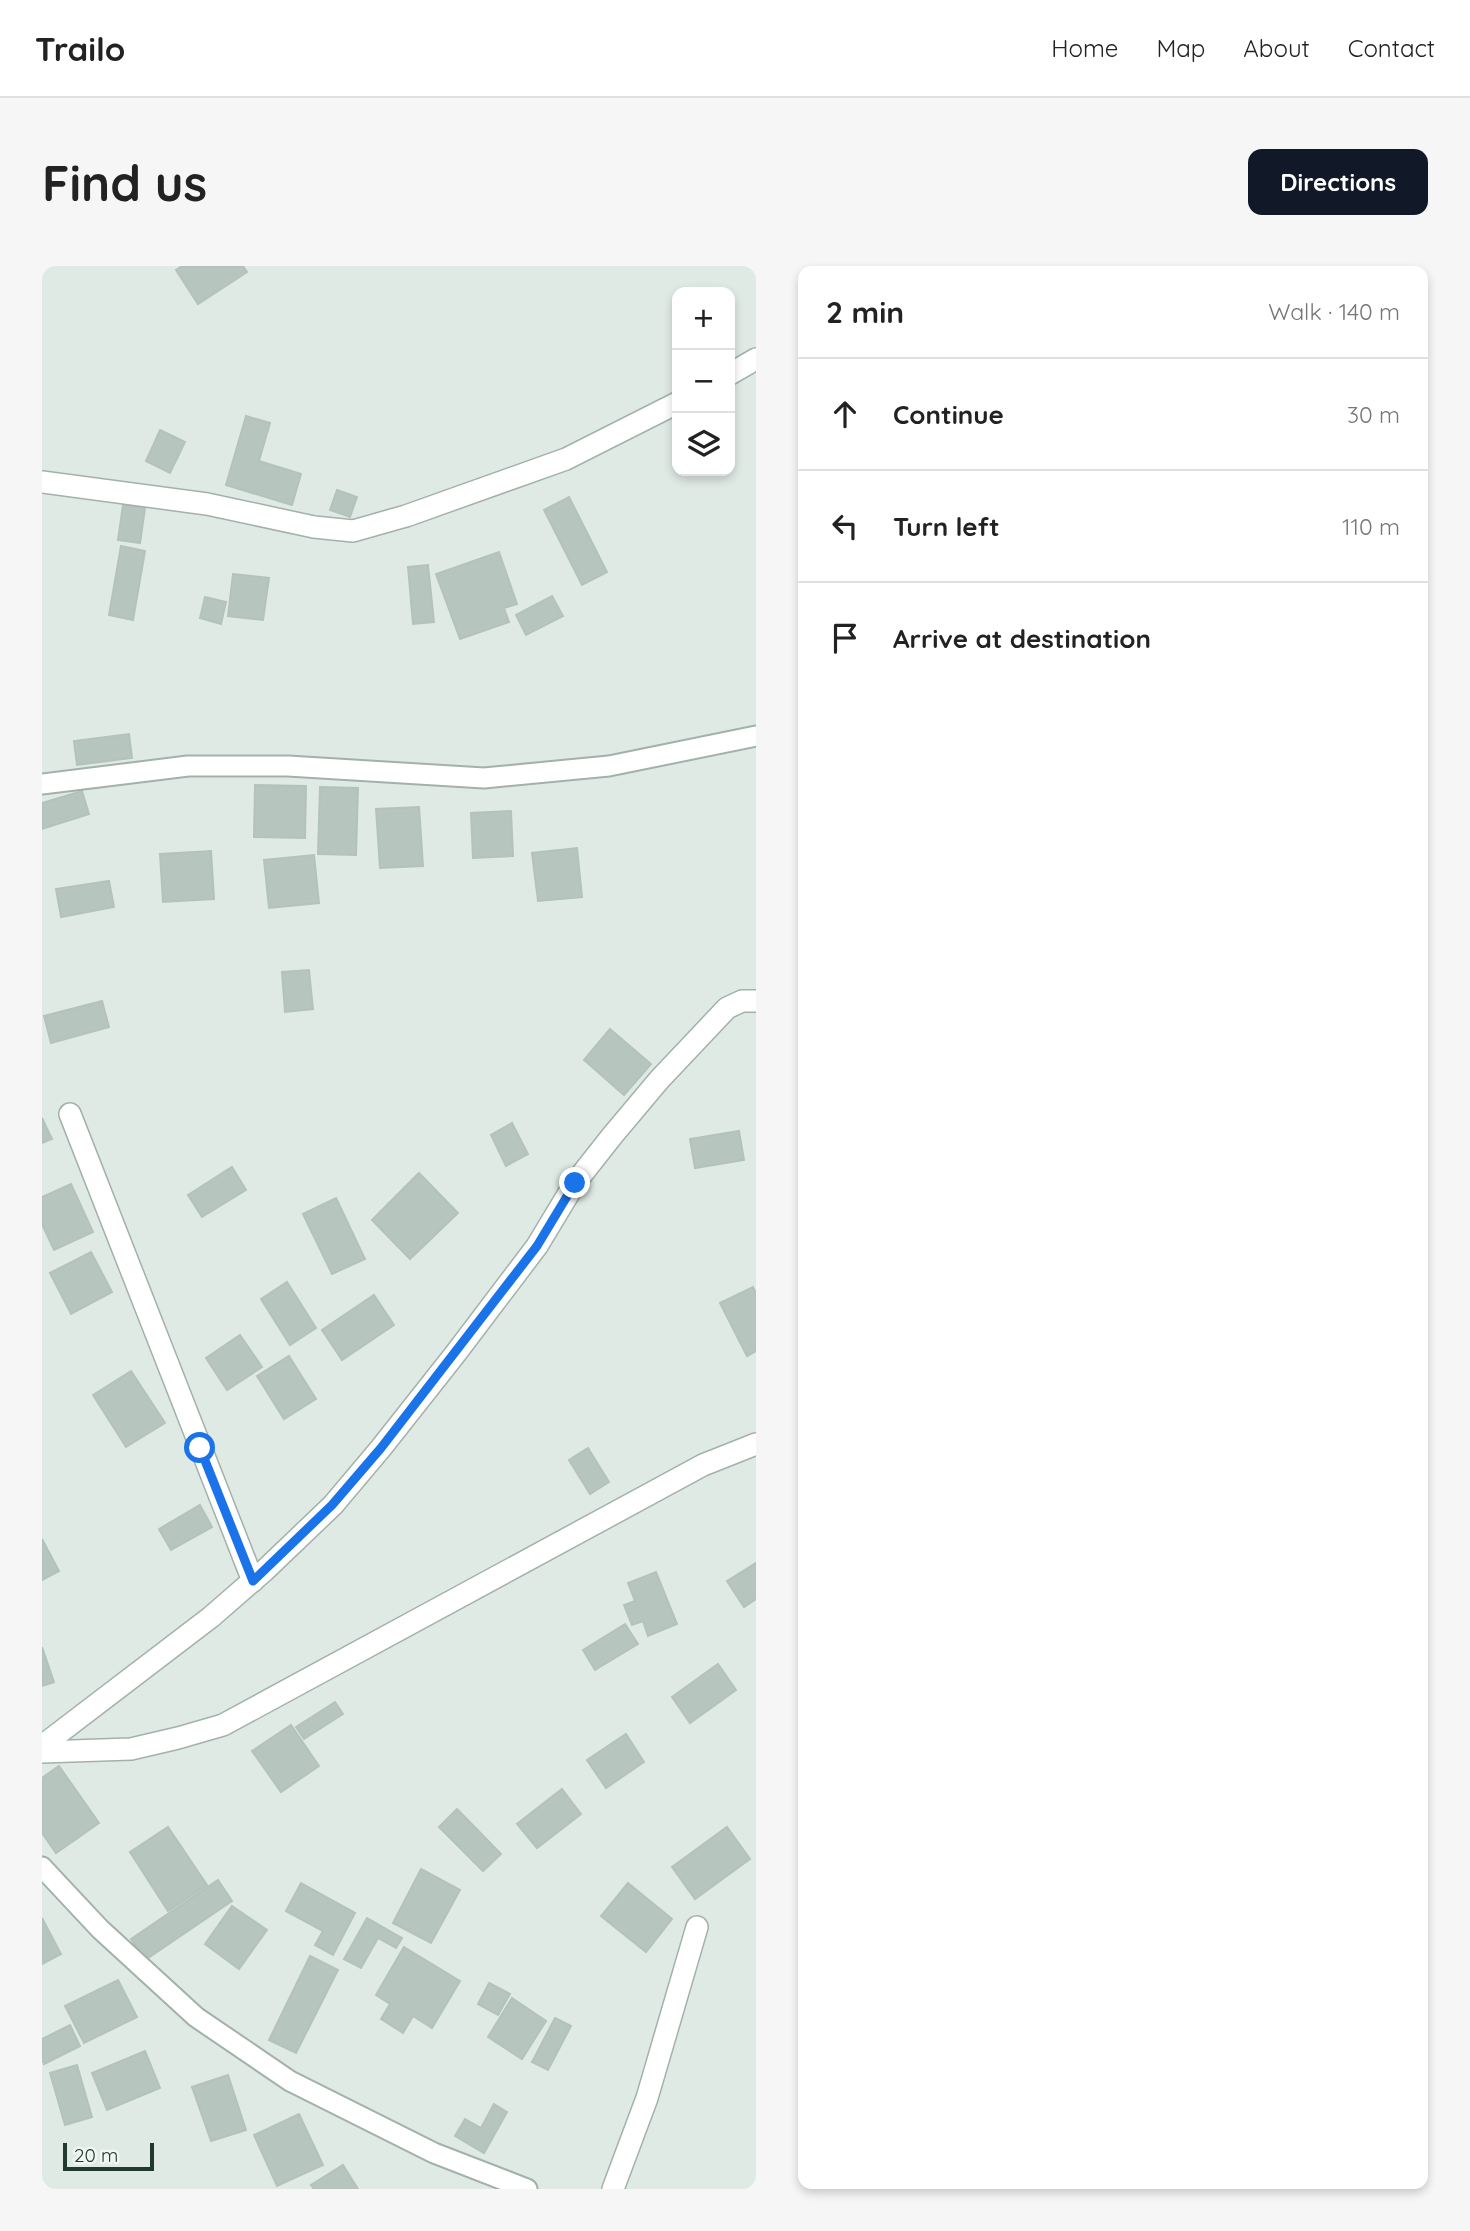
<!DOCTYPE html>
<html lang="en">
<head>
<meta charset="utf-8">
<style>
  :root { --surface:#fff; --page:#f6f6f6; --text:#222; --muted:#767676; --line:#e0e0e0; --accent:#111827 }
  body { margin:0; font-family:Quicksand,sans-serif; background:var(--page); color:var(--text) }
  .controls { position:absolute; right:21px; top:21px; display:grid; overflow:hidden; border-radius:14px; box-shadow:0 4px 10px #0003 }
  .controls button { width:63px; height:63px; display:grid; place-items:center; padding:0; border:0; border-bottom:2px solid var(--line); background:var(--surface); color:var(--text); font:35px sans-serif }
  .scale { position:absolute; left:21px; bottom:18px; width:91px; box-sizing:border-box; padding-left:7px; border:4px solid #223931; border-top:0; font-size:19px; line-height:24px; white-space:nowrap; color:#223931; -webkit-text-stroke:5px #f0f7f3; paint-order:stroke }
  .stop { position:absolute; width:21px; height:21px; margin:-16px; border:5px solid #1a73e8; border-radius:50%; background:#fff }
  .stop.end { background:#1a73e8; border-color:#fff; box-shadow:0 2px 7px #0008 }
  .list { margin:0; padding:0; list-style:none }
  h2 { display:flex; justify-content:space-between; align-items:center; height:91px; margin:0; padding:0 28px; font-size:30px }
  h2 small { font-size:23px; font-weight:400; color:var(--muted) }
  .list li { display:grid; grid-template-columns:46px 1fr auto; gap:21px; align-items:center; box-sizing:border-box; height:112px; padding:0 28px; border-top:2px solid var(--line) }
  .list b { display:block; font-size:26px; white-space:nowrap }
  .list em { font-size:23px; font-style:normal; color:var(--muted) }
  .icon { flex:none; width:38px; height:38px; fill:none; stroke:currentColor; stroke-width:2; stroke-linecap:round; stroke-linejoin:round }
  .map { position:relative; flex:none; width:714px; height:1923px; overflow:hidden; border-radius:14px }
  header { display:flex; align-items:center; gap:42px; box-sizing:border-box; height:98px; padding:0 35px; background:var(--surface); border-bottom:2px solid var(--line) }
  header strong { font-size:33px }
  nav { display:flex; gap:38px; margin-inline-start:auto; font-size:24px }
  .intro { display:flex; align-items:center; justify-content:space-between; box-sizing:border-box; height:168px; padding:0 42px }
  h1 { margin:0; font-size:49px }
  .button { padding:18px 32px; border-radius:14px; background:var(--accent); color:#fff; font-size:24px; font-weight:700 }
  main { display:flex; gap:42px; padding:0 42px }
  aside { flex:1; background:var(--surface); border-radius:14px; box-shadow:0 4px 10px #0003 }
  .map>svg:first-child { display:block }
  .building { fill:#b6c5be; stroke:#b3c3bb; stroke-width:2 }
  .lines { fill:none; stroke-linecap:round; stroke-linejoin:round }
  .lane-casing { stroke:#a3b1ab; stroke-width:23 }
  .street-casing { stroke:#a3b1ab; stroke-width:24 }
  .lane { stroke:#fff; stroke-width:19 }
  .street { stroke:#fff; stroke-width:21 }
  .route { stroke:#1a73e8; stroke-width:9 }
</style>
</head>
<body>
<header>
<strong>Trailo</strong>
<nav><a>Home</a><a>Map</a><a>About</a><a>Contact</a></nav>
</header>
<div class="intro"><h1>Find us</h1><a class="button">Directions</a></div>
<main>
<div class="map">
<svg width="714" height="1923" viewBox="0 0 714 1923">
  <rect width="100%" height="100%" fill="#e0eae5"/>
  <!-- building -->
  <g class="building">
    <path d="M140,0H201L205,6L156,38L134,4Z"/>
    <path d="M204,150L228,157L217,195L259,208L250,239L184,219Z"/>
    <path d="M118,164L143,176L128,207L104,195Z"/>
    <path d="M295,224L315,231L308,251L288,244Z"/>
    <path d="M527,231L565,306L540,319L502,244Z"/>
    <path d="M81,239L103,242L98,277L76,274Z"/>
    <path d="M79,280L103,285L91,354L67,349Z"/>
    <path d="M457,286L475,338L462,342L467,356L418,373L394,308Z"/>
    <path d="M386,299L392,356L371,358L366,301Z"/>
    <path d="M191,308L227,312L221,354L186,350Z"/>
    <path d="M510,330L521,350L484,369L474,349Z"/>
    <path d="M163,331L184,336L179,358L158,352Z"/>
    <path d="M87,468L90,492L35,499L32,475Z"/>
    <path d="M213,519L264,520L263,572L212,571Z"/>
    <path d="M278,521L316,522L314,589L276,588Z"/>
    <path d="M40,525L47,548L0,563V537Z"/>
    <path d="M377,541L381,600L338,602L334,543Z"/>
    <path d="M469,545L471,590L431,592L429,547Z"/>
    <path d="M535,582L540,631L496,635L490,587Z"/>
    <path d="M169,585L172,633L121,636L118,588Z"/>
    <path d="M272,589L277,637L227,642L222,594Z"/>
    <path d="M67,615L72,641L19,651L14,623Z"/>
    <path d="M267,704L271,743L243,746L240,706Z"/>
    <path d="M60,735L67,761L9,777L2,750Z"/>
    <path d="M568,763L609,798L582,829L542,794Z"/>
    <path d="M0,852L10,873L0,877Z"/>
    <path d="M470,857L486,888L464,900L449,869Z"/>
    <path d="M697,865L702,894L653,902L648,873Z"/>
    <path d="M190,901L204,924L160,951L146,929Z"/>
    <path d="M377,907L416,947L368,993L330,954Z"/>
    <path d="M29,918L51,966L12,984L0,958V931Z"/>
    <path d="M294,932L323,993L290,1008L261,948Z"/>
    <path d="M49,986L70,1026L29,1048L8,1007Z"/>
    <path d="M245,1016L274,1062L248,1079L219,1033Z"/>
    <path d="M711,1021L714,1027V1085L705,1090L678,1037Z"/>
    <path d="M332,1029L352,1059L300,1094L280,1064Z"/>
    <path d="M198,1069L220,1101L185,1124L164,1092Z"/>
    <path d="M247,1090L274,1133L242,1153L215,1110Z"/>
    <path d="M89,1105L123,1157L84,1181L51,1129Z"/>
    <path d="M546,1182L567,1216L548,1228L527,1194Z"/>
    <path d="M158,1239L170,1261L129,1284L117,1263Z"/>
    <path d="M0,1273L17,1305L0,1314Z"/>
    <path d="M714,1297V1333L702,1341L685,1315Z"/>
    <path d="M614,1306L635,1358L606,1370L601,1355L590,1359L582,1339L593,1335L586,1317Z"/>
    <path d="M583,1358L596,1378L553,1404L541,1384Z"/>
    <path d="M0,1381L12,1416L0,1420Z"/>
    <path d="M676,1398L694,1424L648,1457L630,1431Z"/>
    <path d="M293,1436L301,1448L262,1473L254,1461Z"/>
    <path d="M249,1459L277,1500L239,1526L210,1485Z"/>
    <path d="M584,1468L602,1496L564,1522L545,1494Z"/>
    <path d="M17,1500L57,1557L14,1587L0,1567V1512Z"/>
    <path d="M520,1523L539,1548L495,1582L475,1558Z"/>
    <path d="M415,1543L459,1588L441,1605L397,1561Z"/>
    <path d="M126,1561L165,1619L126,1645L88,1586Z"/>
    <path d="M685,1561L708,1593L653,1633L630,1601Z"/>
    <path d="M379,1603L418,1624L389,1677L351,1657Z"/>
    <path d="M176,1614L190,1635L103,1694L89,1673Z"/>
    <path d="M259,1617L313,1647L291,1689L273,1679L281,1665L244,1645Z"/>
    <path d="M586,1617L630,1653L604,1686L559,1650Z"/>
    <path d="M190,1640L225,1664L197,1703L163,1678Z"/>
    <path d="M0,1652L19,1688L0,1698Z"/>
    <path d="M325,1652L360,1672L354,1682L336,1672L319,1702L302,1693Z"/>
    <path d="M362,1681L418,1715L390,1762L371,1750L361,1767L339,1753L348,1738L334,1729Z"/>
    <path d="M268,1690L296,1704L254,1787L227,1774Z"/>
    <path d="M76,1714L95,1751L42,1777L23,1740Z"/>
    <path d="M447,1717L468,1728L456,1749L436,1738Z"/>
    <path d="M470,1732L504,1755L480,1793L446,1771Z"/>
    <path d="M513,1752L529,1760L506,1804L490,1796Z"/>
    <path d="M28,1759L38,1780L2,1798L0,1793V1773Z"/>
    <path d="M103,1785L118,1822L65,1844L50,1807Z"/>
    <path d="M35,1799L50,1851L23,1859L8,1807Z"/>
    <path d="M186,1809L204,1864L169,1875L150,1821Z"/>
    <path d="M452,1838L465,1846L442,1887L413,1870L423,1853L439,1862Z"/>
    <path d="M257,1848L281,1899L235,1920L212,1869Z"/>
    <path d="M301,1899L316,1923H272L269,1919Z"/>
  </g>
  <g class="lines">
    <defs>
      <g id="lane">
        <path d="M0,518L146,500H246L442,512L567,500L714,470"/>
        <path d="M0,1601L58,1663L154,1751L248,1815L392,1887L485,1923"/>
      </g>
      <g id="street">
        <path d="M688,108L714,93"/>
        <path d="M0,216L165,238L272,261L311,265L364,250L524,193L635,137"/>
        <path d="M28,848L211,1315"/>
        <path d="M0,1480L169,1351L222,1305L291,1239L339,1182L414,1087L495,980L533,917L570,870L617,814L685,742L700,735H714"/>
        <path d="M0,1486L89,1483L136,1472L181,1459L661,1199L714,1178"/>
        <path d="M571,1923L605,1832L655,1661"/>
      </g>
    </defs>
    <!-- lane casing -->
    <use href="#lane" class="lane-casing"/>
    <!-- street casing -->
    <use href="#street" class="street-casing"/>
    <!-- lane -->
    <use href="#lane" class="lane"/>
    <!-- street -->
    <use href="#street" class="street"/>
  </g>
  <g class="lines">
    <!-- route -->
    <path class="route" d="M158,1182L211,1315L290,1239L339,1182L495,980L533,917"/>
  </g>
</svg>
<div class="controls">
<button>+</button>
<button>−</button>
<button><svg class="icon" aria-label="layers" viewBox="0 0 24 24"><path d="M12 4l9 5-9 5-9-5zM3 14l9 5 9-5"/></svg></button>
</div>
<div class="scale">20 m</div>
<div class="stop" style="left:158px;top:1182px"></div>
<div class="stop end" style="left:533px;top:917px"></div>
</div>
<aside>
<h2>2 min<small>Walk · 140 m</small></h2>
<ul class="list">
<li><svg class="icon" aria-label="ahead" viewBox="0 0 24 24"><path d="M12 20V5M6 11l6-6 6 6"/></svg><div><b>Continue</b></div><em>30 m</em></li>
<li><svg class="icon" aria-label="left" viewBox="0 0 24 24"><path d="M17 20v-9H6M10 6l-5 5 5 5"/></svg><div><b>Turn left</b></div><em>110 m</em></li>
<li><svg class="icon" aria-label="arrive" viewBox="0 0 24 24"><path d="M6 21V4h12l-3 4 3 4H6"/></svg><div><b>Arrive at destination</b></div></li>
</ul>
</aside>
</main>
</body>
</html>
